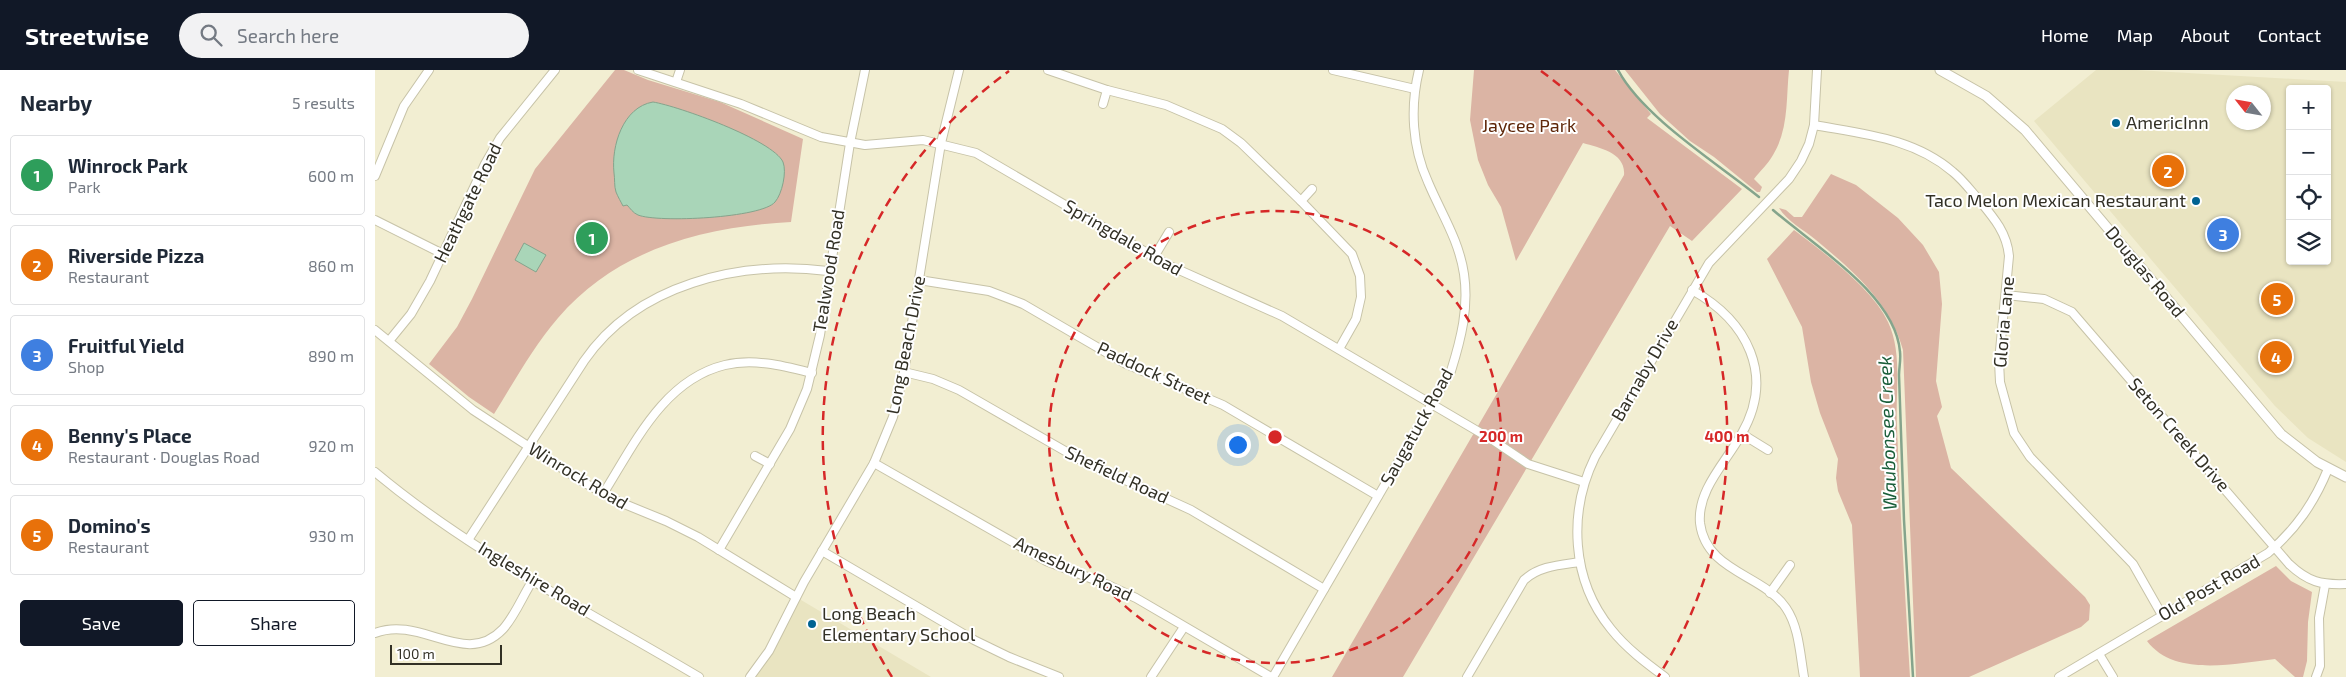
<!DOCTYPE html>
<html lang="en">
<head>
<meta charset="utf-8">
<style>
  :root { --surface:#fff; --page:#f2f2f3; --text:#1f2937; --muted:#747a83; --line:#e0e1e3; --accent:#111827 }
  body { margin:0; font-family:"Exo 2",sans-serif; background:var(--page); color:var(--text) }
  .controls { position:absolute; right:15px; top:15px; display:grid; overflow:hidden; border-radius:5px; box-shadow:0 1px 4px #0004 }
  .controls button { width:45px; height:45px; display:grid; place-items:center; padding:0; border:0; border-bottom:1px solid var(--line); background:var(--surface); color:var(--text); font:25px sans-serif }
  .compass { position:absolute; left:1851px; top:15px; width:45px; height:45px; border-radius:50%; background:var(--surface); box-shadow:0 1px 4px #0004; rotate:301deg }
  .scale { position:absolute; left:15px; bottom:12px; width:112px; box-sizing:border-box; padding-left:5px; border:2px solid #323025; border-top:0; font-size:14px; line-height:18px; white-space:nowrap; color:#323025; -webkit-text-stroke:4px #fff; paint-order:stroke }
  .you { position:absolute; left:862px; top:374px; width:18px; height:18px; margin:-12px; border:4px solid #fff; border-radius:50%; background:#1a73e8; box-shadow:0 0 0 8px #1a73e833 }
  .badge { display:grid; place-items:center; width:32px; height:32px; border-radius:50%; background:var(--accent); color:#fff; font-size:16px; font-weight:700 }
  .pin { position:absolute; translate:-50% -50%; border:2px solid #fff; box-shadow:0 1px 5px #0006 }
  .list { margin:0; padding:0; list-style:none }
  h2 { display:flex; justify-content:space-between; align-items:center; height:65px; margin:0; padding:0 20px; font-size:21px }
  h2 small { font-size:16px; font-weight:400; color:var(--muted) }
  .list li { display:grid; grid-template-columns:32px 1fr auto; gap:15px; align-items:center; box-sizing:border-box; height:80px; margin:0 10px 10px; padding:0 10px; border:1px solid var(--line); border-radius:5px }
  .list b { display:block; font-size:19px; white-space:nowrap }
  .list p { margin:0; font-size:16px; white-space:nowrap; color:var(--muted) }
  .list em { font-size:16px; font-style:normal; color:var(--muted) }
  .actions { display:flex; gap:10px; padding:15px 20px }
  .actions a { flex:1; padding:11px 0; border:1px solid var(--accent); border-radius:5px; text-align:center; font-size:18px; color:var(--accent) }
  .actions .main { background:var(--accent); color:#fff }
  .icon { flex:none; width:28px; height:28px; fill:none; stroke:currentColor; stroke-width:2; stroke-linecap:round; stroke-linejoin:round }
  .map { position:relative; flex:none; width:1971px; height:607px; overflow:hidden }
  header { display:flex; align-items:center; gap:30px; box-sizing:border-box; height:70px; padding:0 25px; background:var(--accent); color:#fff }
  header strong { font-size:24px }
  nav { display:flex; gap:28px; margin-inline-start:auto; font-size:18px }
  .search { width:350px; height:45px; background:var(--page); display:flex; align-items:center; gap:12px; box-sizing:border-box; padding:0 18px; border-radius:28px; color:var(--muted); font-size:19px }
  main { display:flex }
  aside { flex:1; background:var(--surface) }
  .map>svg:first-child { display:block }
  .built { fill:#e9e4c1; fill-rule:evenodd }
  .green { fill:#dbb4a4 }
  .water { fill:#a9d5b8; stroke:#85a48c }
  .lines { fill:none; stroke-linecap:round; stroke-linejoin:round }
  .stream { stroke:#85a48c; stroke-width:2.5 }
  .minor-casing { stroke:#c7c3a8; stroke-width:10 }
  .tertiary-casing { stroke:#c7c3a8; stroke-width:11 }
  .minor { stroke:#fff; stroke-width:8 }
  .tertiary { stroke:#fff; stroke-width:9 }
  .ring { fill:none; stroke:#d62828; stroke-width:2.5; stroke-dasharray:9 6 }
  .poi-dot { fill:#006392; stroke:#fff; stroke-width:2 }
  .labels { text-anchor:middle; stroke-width:4; stroke-linejoin:round; paint-order:stroke }
  .poi-label { font-size:18px; fill:#323025; stroke:#fff; text-anchor:start }
  .park-label { font-size:18px; fill:#5e2608; stroke:#fff }
  .street-label { font-size:18px; fill:#323025; stroke:#fff }
  .water-label { font-size:19px; font-style:italic; fill:#1a5e3a; stroke:#fff }
  .centre { fill:#d62828; stroke:#fff; stroke-width:2.5 }
  .ring-label { font-size:15px; text-anchor:middle; font-weight:bold; fill:#d62828; stroke:#fff; stroke-width:4; stroke-linejoin:round; paint-order:stroke }
</style>
</head>
<body>
<header>
<strong>Streetwise</strong>
<div class="search"><svg class="icon" aria-label="search" viewBox="0 0 24 24"><circle cx="10" cy="10" r="6"/><path d="M15 15l6 6"/></svg>Search here</div>
<nav><a>Home</a><a>Map</a><a>About</a><a>Contact</a></nav>
</header>
<main>
<aside>
<h2>Nearby<small>5 results</small></h2>
<ul class="list">
<li><span class="badge" style="background:#2e9e5b">1</span><div><b>Winrock Park</b><p>Park</p></div><em>600 m</em></li>
<li><span class="badge" style="background:#e8710a">2</span><div><b>Riverside Pizza</b><p>Restaurant</p></div><em>860 m</em></li>
<li><span class="badge" style="background:#3f7fe0">3</span><div><b>Fruitful Yield</b><p>Shop</p></div><em>890 m</em></li>
<li><span class="badge" style="background:#e8710a">4</span><div><b>Benny's Place</b><p>Restaurant · Douglas Road</p></div><em>920 m</em></li>
<li><span class="badge" style="background:#e8710a">5</span><div><b>Domino's</b><p>Restaurant</p></div><em>930 m</em></li>
</ul>
<div class="actions"><a class="main">Save</a><a>Share</a></div>
</aside>
<div class="map">
<svg width="1971" height="607" viewBox="0 0 1971 607">
  <rect width="100%" height="100%" fill="#f2eed2"/>
  <!-- built -->
  <g class="built">
    <path d="M1721,0H1761L1971,12V392L1933,368L1900,336L1659,51ZM1915,19H1952V191H1915ZM1858,22H1888V52H1858Z"/>
    <path d="M421,527L556,607H375Z"/>
  </g>
  <!-- green -->
  <g class="green">
    <path d="M240,0H249L273,10L345,32L428,69L416,152C328,157 242,179 183,248C158,277 139,312 119,344L94,327L54,294L82,257L97,229L160,99Z"/>
    <path d="M1099,0H1240L1276,44L1272,48L1367,119L1317,171L1295,156L1028,607H957L1249,105C1251,83 1225,78 1208,73L1141,191L1126,137L1113,115L1103,90L1095,50Z"/>
    <path d="M1250,0H1414C1411,28 1414,59 1398,85C1393,94 1385,101 1379,109L1387,117L1385,122H1382L1339,87L1315,71L1285,44Z"/>
    <path d="M1456,104L1481,115L1523,148L1548,175L1564,202L1567,234L1561,311L1567,337L1562,346L1576,398L1710,527L1715,535L1714,550L1706,557L1594,607H1541L1528,280C1515,232 1478,201 1441,170C1429,160 1412,151 1404,138L1411,140L1419,147H1427Z"/>
    <path d="M1419,160C1448,182 1498,219 1513,252C1528,284 1520,322 1522,357C1525,440 1530,524 1535,607H1485L1477,455L1463,421L1461,408L1463,389L1445,343L1436,312L1427,257L1392,189Z"/>
    <path d="M1901,496L1916,511L1937,522L1933,552L1932,591L1928,607H1920L1900,589C1858,594 1799,607 1772,571Z"/>
  </g>
  <!-- water -->
  <g class="water">
    <path d="M278,32C303,36 398,70 408,92C412,102 407,124 400,132C387,148 283,153 263,145C258,143 255,138 252,135L248,136C246,132 243,127 241,122C239,116 240,109 239,103C236,76 248,37 278,32Z"/>
    <path d="M149,173L171,185L161,202L140,190Z"/>
  </g>
  <g class="lines">
    <!-- stream -->
    <g class="stream">
      <path d="M1243,0C1268,47 1342,93 1384,127"/>
      <path d="M1398,140C1438,175 1521,225 1525,282C1526,290 1524,298 1524,305L1529,450L1538,607"/>
    </g>
    <defs>
      <g id="minor">
        <path d="M263,0L366,34L446,67L490,75L548,70L601,83L793,195L907,246L1116,369L1153,394L1209,412"/>
        <path d="M673,0L732,20L791,35L847,59L866,73L926,131L977,184L985,206L986,227L981,249L964,279"/>
        <path d="M958,0L1040,19"/>
        <path d="M301,12L305,0"/>
        <path d="M728,34L732,20"/>
        <path d="M1439,55C1488,64 1539,68 1578,102C1588,110 1596,121 1604,130C1619,148 1632,163 1634,186L1624,291L1625,312L1639,363L1655,387L1758,494L1787,545"/>
        <path d="M0,106L29,36L54,0"/>
        <path d="M926,131L937,119"/>
        <path d="M0,150L68,184"/>
        <path d="M779,187L794,162"/>
        <path d="M544,210L614,221L648,234L751,294L848,335L1003,426"/>
        <path d="M1317,220C1372,251 1401,305 1366,365C1351,392 1322,420 1325,453C1331,502 1388,504 1411,538C1424,557 1425,584 1429,607"/>
        <path d="M1631,225L1669,229L1697,242L1914,494C1933,512 1946,515 1971,514"/>
        <path d="M0,260L98,340L208,412L242,431L291,451L323,467L421,527"/>
        <path d="M14,271L36,244L55,211L110,94L125,68L180,0"/>
        <path d="M529,302L558,309L584,320L704,389L816,440L949,519"/>
        <path d="M1367,364L1393,380"/>
        <path d="M380,386L395,394"/>
        <path d="M499,393L671,491L733,515L761,528L896,607"/>
        <path d="M0,402C98,484 215,542 324,607"/>
        <path d="M228,424C259,375 288,310 350,295C379,288 409,296 437,303"/>
        <path d="M93,470L209,291C262,214 364,190 453,201"/>
        <path d="M344,480L415,359L432,319L445,265L475,73L490,0"/>
        <path d="M447,481L599,570L634,587L684,607"/>
        <path d="M1395,523L1415,495"/>
        <path d="M0,563C47,545 90,599 128,559C140,546 148,525 158,510"/>
        <path d="M1724,584L1738,607"/>
        <path d="M375,607L394,581L429,512L499,393L518,347L529,302L566,73L584,0"/>
        <path d="M776,607L809,557"/>
        <path d="M898,607L1076,301C1086,269 1094,238 1089,204C1084,170 1066,143 1053,112C1037,77 1035,37 1044,0"/>
        <path d="M1092,607L1149,510C1164,496 1185,495 1205,492"/>
        <path d="M1290,607C1271,593 1251,578 1236,559C1196,510 1193,442 1220,387L1334,193L1414,109L1426,91L1434,74L1439,55L1442,0"/>
        <path d="M1684,607L1893,483C1921,459 1939,433 1953,399"/>
        <path d="M1941,607L1945,596L1944,548L1950,515"/>
      </g>
      <path id="tertiary" d="M1565,0L1611,26L1650,60L1906,364L1942,392L1971,407"/>
    </defs>
    <!-- minor casing -->
    <use href="#minor" class="minor-casing"/>
    <!-- tertiary casing -->
    <use href="#tertiary" class="tertiary-casing"/>
    <!-- minor -->
    <use href="#minor" class="minor"/>
    <!-- tertiary -->
    <use href="#tertiary" class="tertiary"/>
  </g>
  <!-- distance rings -->
  <g class="ring">
    <circle cx="900" cy="367" r="226"/>
    <path d="M517 607A452 452 0 0 1 634 1M1166 1A452 452 0 0 1 1283 607"/>
  </g>
  <!-- markers -->
  <g class="poi-dot">
    <circle cx="1741" cy="53" r="5"/>
    <circle cx="1821" cy="131" r="5"/>
    <circle cx="437" cy="554" r="5"/>
  </g>
  <g class="labels">
    <!-- poi labels -->
    <g class="poi-label">
      <text x="1751" y="59">AmericInn</text>
      <text x="1811" y="137" text-anchor="end">Taco Melon Mexican Restaurant</text>
      <text x="447" y="550">Long Beach<tspan x="447" dy="21">Elementary School</tspan></text>
    </g>
    <!-- park labels -->
    <g class="park-label">
      <text x="1154" y="62">Jaycee Park</text>
    </g>
    <!-- street labels -->
    <g class="street-label">
      <text transform="translate(93 133) rotate(-64)" y="6">Heathgate Road</text>
      <text transform="translate(748 168) rotate(30)" y="6">Springdale Road</text>
      <text transform="translate(454 201) rotate(-81)" y="6">Tealwood Road</text>
      <text transform="translate(1770 202) rotate(50)" y="6">Douglas Road</text>
      <text transform="translate(1629 252) rotate(-85)" y="6">Gloria Lane</text>
      <text transform="translate(531 275) rotate(-79)" y="6">Long Beach Drive</text>
      <text transform="translate(1270 300) rotate(-60)" y="6">Barnaby Drive</text>
      <text transform="translate(779 303) rotate(25)" y="6">Paddock Street</text>
      <text transform="translate(1042 357) rotate(-61)" y="6">Saugatuck Road</text>
      <text transform="translate(1804 365) rotate(49)" y="6">Seton Creek Drive</text>
      <text transform="translate(742 405) rotate(25)" y="6">Shefield Road</text>
      <text transform="translate(203 406) rotate(31)" y="6">Winrock Road</text>
      <text transform="translate(698 499) rotate(25)" y="6">Amesbury Road</text>
      <text transform="translate(159 509) rotate(31)" y="6">Ingleshire Road</text>
      <text transform="translate(1834 518) rotate(-30)" y="6">Old Post Road</text>
    </g>
    <!-- water labels -->
    <g class="water-label">
      <text transform="translate(1512 363) rotate(-92)" y="7">Waubonsee Creek</text>
    </g>
  </g>
  <circle cx="900" cy="367" r="8" class="centre"/>
  <g class="ring-label">
    <text x="1126" y="372">200 m</text>
    <text x="1352" y="372">400 m</text>
  </g>
</svg>
<div class="controls">
<button>+</button>
<button>−</button>
<button><svg class="icon" aria-label="locate" viewBox="0 0 24 24"><circle cx="12" cy="12" r="6"/><path d="M12 2v4M12 18v4M2 12h4M18 12h4"/></svg></button>
<button><svg class="icon" aria-label="layers" viewBox="0 0 24 24"><path d="M12 4l9 5-9 5-9-5zM3 14l9 5 9-5"/></svg></button>
</div>
<svg class="compass" viewBox="-18 -18 36 36"><path d="M0-13l5 13h-10z" fill="#e53935"/><path d="M0 13l5-13h-10z" fill="#747a83"/></svg>
<div class="scale">100 m</div>
<div class="you"></div>
<div class="pin badge" style="left:217px;top:168px;background:#2e9e5b">1</div>
<div class="pin badge" style="left:1793px;top:101px;background:#e8710a">2</div>
<div class="pin badge" style="left:1848px;top:164px;background:#3f7fe0">3</div>
<div class="pin badge" style="left:1901px;top:287px;background:#e8710a">4</div>
<div class="pin badge" style="left:1902px;top:229px;background:#e8710a">5</div>
</div>
</main>
</body>
</html>
